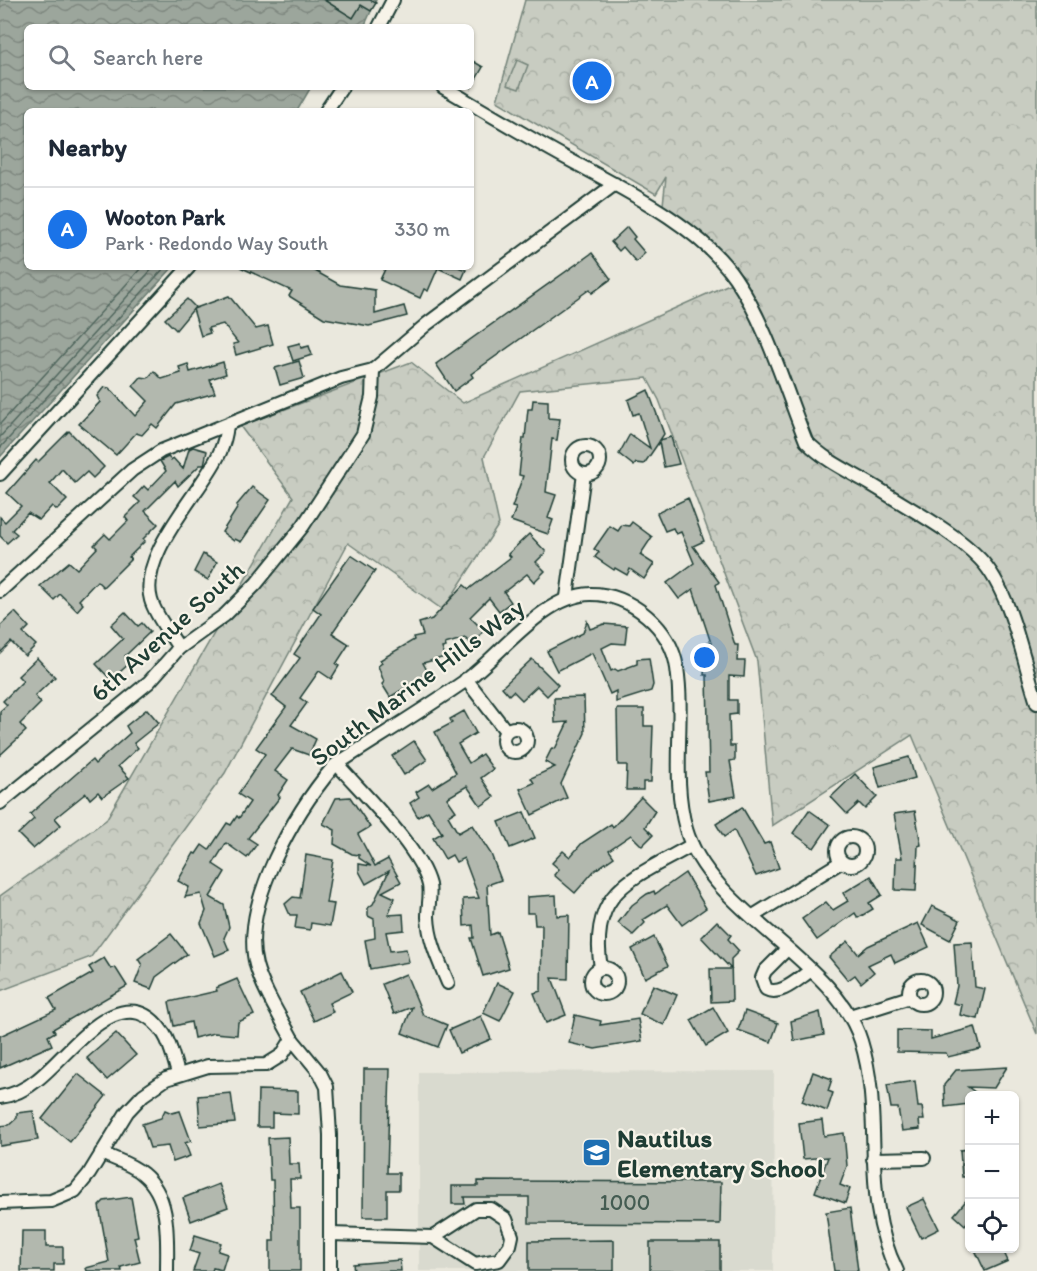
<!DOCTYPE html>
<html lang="en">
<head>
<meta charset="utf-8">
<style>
  :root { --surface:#fff; --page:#f6f6f7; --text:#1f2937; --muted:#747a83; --line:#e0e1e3; --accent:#1a73e8 }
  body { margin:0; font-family:Itim,sans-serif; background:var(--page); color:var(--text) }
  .controls { position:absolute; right:18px; bottom:18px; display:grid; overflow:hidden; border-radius:9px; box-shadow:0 2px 4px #0004 }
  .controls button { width:54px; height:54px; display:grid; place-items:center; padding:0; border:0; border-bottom:2px solid var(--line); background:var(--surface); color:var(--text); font:30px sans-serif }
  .you { position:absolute; left:705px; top:658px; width:21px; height:21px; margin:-15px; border:4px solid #fff; border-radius:50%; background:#1a73e8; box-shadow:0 0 0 9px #1a73e833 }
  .badge { display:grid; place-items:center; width:39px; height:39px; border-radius:50%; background:var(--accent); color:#fff; font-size:20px; font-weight:700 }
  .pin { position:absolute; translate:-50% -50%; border:3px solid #fff; box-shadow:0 2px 6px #0006 }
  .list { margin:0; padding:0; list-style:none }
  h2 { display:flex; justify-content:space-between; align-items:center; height:78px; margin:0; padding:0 24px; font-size:26px }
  h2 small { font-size:20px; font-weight:400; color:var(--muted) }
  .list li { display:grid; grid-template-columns:39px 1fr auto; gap:18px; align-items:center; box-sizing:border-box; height:84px; padding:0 24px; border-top:2px solid var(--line) }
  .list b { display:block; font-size:22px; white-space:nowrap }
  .list p { margin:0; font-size:20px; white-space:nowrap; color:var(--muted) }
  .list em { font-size:20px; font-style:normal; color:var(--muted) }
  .icon { flex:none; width:33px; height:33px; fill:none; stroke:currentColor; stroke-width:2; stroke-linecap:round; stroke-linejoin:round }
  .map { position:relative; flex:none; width:1037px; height:1271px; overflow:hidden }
  .search { position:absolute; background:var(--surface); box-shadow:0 2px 4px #0004; left:24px; top:24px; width:450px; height:66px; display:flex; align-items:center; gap:15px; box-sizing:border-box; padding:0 21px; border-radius:9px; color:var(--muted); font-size:22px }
  .panel { position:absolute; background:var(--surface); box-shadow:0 2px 4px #0004; left:24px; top:108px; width:450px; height:162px; border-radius:9px }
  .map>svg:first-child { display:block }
  .built { fill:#d9dacf }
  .forest { fill:url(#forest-crowns); stroke:#74847a; stroke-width:1.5 }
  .pitch { fill:#c8ccc1; stroke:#74847a; stroke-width:1.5 }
  .water { fill:url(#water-waves); stroke:#6a7c72; stroke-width:1.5 }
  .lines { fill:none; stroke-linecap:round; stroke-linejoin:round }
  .shore { stroke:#51675e; stroke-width:1.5 }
  .building { fill:#b2b8ae; stroke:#1f3d34; stroke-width:1.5 }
  .minor-casing { stroke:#1f3d34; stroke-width:16 }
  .minor { stroke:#f7f3e8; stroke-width:12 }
  .labels { text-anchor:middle; stroke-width:4.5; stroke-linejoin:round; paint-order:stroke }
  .number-label { font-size:22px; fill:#445c52 }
  .street-label { font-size:26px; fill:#1f3d34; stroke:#f7f3e8 }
  .poi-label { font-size:26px; font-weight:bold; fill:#1f3d34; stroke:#f7f3e8; text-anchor:start }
</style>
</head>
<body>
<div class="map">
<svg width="1037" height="1271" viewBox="0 0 1037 1271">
  <defs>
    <pattern id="forest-crowns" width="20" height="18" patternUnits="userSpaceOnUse" patternTransform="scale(1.5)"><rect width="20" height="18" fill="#c8ccc1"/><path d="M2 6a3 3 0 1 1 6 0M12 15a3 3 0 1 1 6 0" fill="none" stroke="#abb0a6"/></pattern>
    <pattern id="water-waves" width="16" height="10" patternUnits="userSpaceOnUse" patternTransform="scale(1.5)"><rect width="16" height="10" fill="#9ca69c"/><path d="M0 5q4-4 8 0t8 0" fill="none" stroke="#7f8880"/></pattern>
  </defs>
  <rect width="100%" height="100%" fill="#eae8dd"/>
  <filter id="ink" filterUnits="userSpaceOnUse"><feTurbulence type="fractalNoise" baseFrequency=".0167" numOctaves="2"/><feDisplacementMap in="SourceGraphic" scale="12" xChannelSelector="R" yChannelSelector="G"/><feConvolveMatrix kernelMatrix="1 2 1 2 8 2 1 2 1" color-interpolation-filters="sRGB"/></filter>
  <g filter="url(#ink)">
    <!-- built -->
    <path class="built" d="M774,1071L773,1271H419V1072Z"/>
    <!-- forest -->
    <path class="forest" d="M525,0H1037V1034L912,735L772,826L757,661L659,400L647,378L520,391L484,457L499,524L443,610L348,543L225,773L91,957L0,991V896L106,820L293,497L240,426L411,362L463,403L745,277L662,214L666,177L656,194L497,101Z"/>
    <!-- pitch -->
    <path class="pitch" d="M517,60L528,65L519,89L507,85Z"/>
    <!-- water -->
    <path class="water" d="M0,0H376L364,27H27V87H311L297,111H27V267H173L0,457Z"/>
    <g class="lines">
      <!-- shore -->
      <g class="shore">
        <path d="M0,424L142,267"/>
        <path d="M0,437L154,267"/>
        <path d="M0,448L165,267"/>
      </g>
    </g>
    <!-- building -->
    <g class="building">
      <path d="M324,0H370L376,3L371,11L361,5L353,18Z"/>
      <path d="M471,60L483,67L471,88Z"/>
      <path d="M627,227L635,237L633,239L645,253L636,262L623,247L619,251L611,242Z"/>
      <path d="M592,253L611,279L592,293L590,289L471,374L473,377L454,391L436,364Z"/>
      <path d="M240,267H308L340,285L375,290V314L404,306L407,316L369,326L324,318L289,296L292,291Z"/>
      <path d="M386,267H458L466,270L462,279L438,268L428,291L424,289L420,298L380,280Z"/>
      <path d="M229,296L256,329L268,326L273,344L236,355L233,344L238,343L223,324L208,328L210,333L201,336L193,309Z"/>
      <path d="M187,299L195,307L176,330L165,319Z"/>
      <path d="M300,343L301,348L309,346L312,355L293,361L288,346Z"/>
      <path d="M299,361L304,378L280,385L275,368Z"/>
      <path d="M223,362L226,374L210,379L215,393L176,404L157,428L152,424L142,435L136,433L116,455L79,424L100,402L97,396L104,387L109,388L135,416L148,401L133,386L141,377L148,378L154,371L162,379L181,373L179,367L188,364L190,372Z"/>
      <path d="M648,390L664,434L660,440L671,437L679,464L664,467L659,442L644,464L636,463L634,466L619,454L630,434L650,448L639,413L633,415L628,400Z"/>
      <path d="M533,400L548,401V418L560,419L557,440L552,439L546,492L556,495L548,518L553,520L548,534L511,521L516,508L512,507L523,476L519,475L523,438H525L528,409H532Z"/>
      <path d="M69,431L104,467L93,478L87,472L75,483L62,469L50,483L67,500L57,510L52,506L39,520L28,513L12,530L17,534L7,543L0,536V517L5,522L21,506L7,493L36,460L38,462Z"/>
      <path d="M193,447L207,451L204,465H200L178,486L175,481L145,511L158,524L143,539L145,541L129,557L131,559L103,587L97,581L79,600L83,604L77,611L60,594L54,600L40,586L69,562L77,569L97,548L94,545L105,534L110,539L128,521L125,517L140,502L134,497L144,486L148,490L166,471L160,461L168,457L171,460L173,458L183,469L189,449Z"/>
      <path d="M252,487L270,500L241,542L235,539L234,541L222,532L238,507L236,506Z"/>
      <path d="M688,498L704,541L693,546L719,582L716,585L735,645H738L737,661H745L744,677L729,676V700H737V714L729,715L730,746H735V760L730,761L736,796L709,801L705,772H709L707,675H704L706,643H711L693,589L679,599L667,583L694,563L681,532L676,534L673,528L665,531L657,513Z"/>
      <path d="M632,522L652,537L640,555L654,564L644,579L630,569L627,575L615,568L614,570L595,557L599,552L594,549L610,526L618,531L622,525L629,526Z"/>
      <path d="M529,534L546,552L536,562L545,571L534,582L527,574L504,592L511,602L499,611L489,598L470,617L484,631L471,644L465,638L445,644L446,647L442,648L445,657L423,663L429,674L390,697L382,684L384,682L378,666L382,663L380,660L414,640L413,637L423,635L419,623L432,619L464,585L469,589L511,557L508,554Z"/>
      <path d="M203,554L217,562L208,580L194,572Z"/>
      <path d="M351,555L375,571L332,633L349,644L336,664L339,666L331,679L319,671L300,698L307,703L291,725L316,739L309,755L292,749L275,771L288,780L278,795L280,797L248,838L257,844L247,858L226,843L213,864L225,872L210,897L224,905L229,927L224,938L229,950L215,956L201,923L206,911L201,894L185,897L189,887L178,881L194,853L196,854L202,845L209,850L227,823L231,825L237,816L239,818L250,802L238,794L265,754L256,748L286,707L272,696L300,658L294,654L321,614L313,608Z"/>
      <path d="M15,612L29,627L23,633L36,645L25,656L11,642L0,653V626Z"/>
      <path d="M125,612L138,626L142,623L150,632L125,656L131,662L111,680L96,664L123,639L111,625Z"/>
      <path d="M587,621L590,629L604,624L627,626L625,644L612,643L602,648L611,671L615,669L618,671L637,664V659L649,658L653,685L651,691L616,702V691L610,694L592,653L557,671L547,651L583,633Z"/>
      <path d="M37,658L55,677L35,696L41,703L20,724L26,731L0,755V711L7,705L3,701L23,681L18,676Z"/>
      <path d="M532,659L558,685L547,696L537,686L522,700L513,691L509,695L502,687Z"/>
      <path d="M584,697L585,733L561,784L567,798L532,815L520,789L534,783L531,778L555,767L545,762L552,748L555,749L568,722L555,723L554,698Z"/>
      <path d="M147,709L159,723L134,743L138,748L118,766L129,778L102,797L98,792L90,799L86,793L55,818L61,825L33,849L18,834L34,819L30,814L92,760L95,764L130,733L126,726Z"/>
      <path d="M617,709H644V726H653L651,782H643V790H626L627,765H618Z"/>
      <path d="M464,711L476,733L458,744L469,763L482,754L493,769L481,778L494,797L481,806L467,786L447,798L456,811L448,816L458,833L472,825L491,854L501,880L487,885L490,935L498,932L509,968L483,976L471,938H474L473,925L464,926L463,899L479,898L464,858L456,862L452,855L445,859L433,838L442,833L428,811L418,817L410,803L419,797L416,792L429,784L432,788L456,773L435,732L452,723L450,719Z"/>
      <path d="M414,741L427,760L404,775L392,756Z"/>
      <path d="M909,757L915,778L880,788L874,767Z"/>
      <path d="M855,774L877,797L865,809L859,803L847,814L831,797Z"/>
      <path d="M350,797L370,827L358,834L375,866L388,859L401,882L382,892L395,898L388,915L403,914L404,930L386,932L390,951L406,949L409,962L370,969L365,940L375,938L374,919L368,916V908L373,904L389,871L366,884L359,871V864L371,866L359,858V855L352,854L334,844L335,830L323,824L336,798Z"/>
      <path d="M641,797L655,811L645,827L653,835L642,846L631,835L609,850L614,857L594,871L575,893L554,875L559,869L552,863L563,851L570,857L582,843L611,824L613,827Z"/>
      <path d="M742,807L764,844L770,842L779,868L756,876L734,830L724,837L716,824Z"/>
      <path d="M809,810L830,825L814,848L793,833Z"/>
      <path d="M915,811L921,845L918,846L916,891L895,890L896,858H902L894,814Z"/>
      <path d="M524,812L535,838L510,848L499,822Z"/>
      <path d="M306,855L333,860L326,903L334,904L330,926L311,923L310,930L295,928L297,915H290L285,904L293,897L300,898Z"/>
      <path d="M685,873L706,908L682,925L667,905L643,920L645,923L633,935L618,923L632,905L647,894L654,891L655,894Z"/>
      <path d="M871,876L882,895L869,903L873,909L858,918L855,913L817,940L802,919L826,902L833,910L848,901L843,893Z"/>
      <path d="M556,895L557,916L569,915L568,979L552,978L566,1015L546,1023L534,993L541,991L542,925H535L534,913H527V897Z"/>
      <path d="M932,906L960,920L950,940L922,925Z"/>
      <path d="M717,921L731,935L728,939L739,951L731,959L732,1001L711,1002L710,969H731L701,937Z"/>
      <path d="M918,923L929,947L895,963L891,954L868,965L874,972L861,983L855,975L848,980L829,957L848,941L858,954L868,946Z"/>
      <path d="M171,934L187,954L156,977L151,989L135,983L142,965L138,959Z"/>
      <path d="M654,937L668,966L645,978L632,949Z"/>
      <path d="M972,942L975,987L985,989L978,1019L960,1015L962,1005L953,1003L957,986L954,943Z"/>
      <path d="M104,958L111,969L115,967L127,986L53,1029L55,1032L48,1036L52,1045L0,1068V1036L56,1010L49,998L93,973L89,967Z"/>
      <path d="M342,971L352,992L329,1003L333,1012L314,1021L300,992Z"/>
      <path d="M406,974L423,1015L447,1025L438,1047L402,1033L412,1007L394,1014L382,984Z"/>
      <path d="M237,979L254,1015L238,1022L237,1035L214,1033L194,1038L191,1022L174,1026L169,1002L217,991L216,988Z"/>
      <path d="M497,983L515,991L500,1021L483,1013Z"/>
      <path d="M653,985L677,995L664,1025L640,1014Z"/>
      <path d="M713,1007L728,1033L706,1046L691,1020Z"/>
      <path d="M745,1011L778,1023L771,1042L738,1030Z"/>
      <path d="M820,1012L824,1035L794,1041L791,1021Z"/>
      <path d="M575,1015L601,1021L600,1025L638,1019L642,1041L595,1049L569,1043Z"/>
      <path d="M481,1016L491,1039L459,1053L449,1030Z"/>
      <path d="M975,1027L981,1049L948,1057L946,1053L897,1052V1030L931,1031V1039Z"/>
      <path d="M116,1033L136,1055L107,1080L87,1058Z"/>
      <path d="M1007,1067L994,1088L968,1087L979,1095H969V1104L945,1107L944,1085L956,1070Z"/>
      <path d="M364,1069H390L387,1173H399V1190H387V1217H363Z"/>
      <path d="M813,1072L832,1079L828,1091L833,1093L827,1111L802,1101Z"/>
      <path d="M78,1074L106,1096L70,1142L42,1119Z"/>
      <path d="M915,1081L918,1107H922L924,1120H919L920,1129L902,1131L898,1108H891L887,1085Z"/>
      <path d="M258,1090L298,1091V1114L272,1113V1127H257Z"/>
      <path d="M231,1093L235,1123L200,1126L198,1096Z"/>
      <path d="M165,1110L172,1113L180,1111L191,1141L185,1143L190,1156L173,1162L168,1146L150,1148L142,1124L161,1118Z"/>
      <path d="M33,1111L38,1140L0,1146V1126L9,1125L17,1118V1113Z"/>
      <path d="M822,1120L824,1136L844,1133L847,1166L840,1185L850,1189L845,1203L815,1192L828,1157L803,1159L799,1123Z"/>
      <path d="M288,1137L289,1164H299L300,1179H290L291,1208H300V1271H270V1241H274L273,1180H270L268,1138Z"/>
      <path d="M969,1149V1177H962L960,1150Z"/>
      <path d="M478,1181L721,1182L720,1224L529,1223V1197H464L465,1204H452V1186H478Z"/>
      <path d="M219,1184L228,1207L191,1221L183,1198Z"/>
      <path d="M131,1197L138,1236L134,1237L140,1262L121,1267L122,1271H87L86,1268L109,1262L99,1206L104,1201Z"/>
      <path d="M969,1197V1220L965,1225L954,1215Z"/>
      <path d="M924,1199L939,1229L921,1238L906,1207Z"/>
      <path d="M850,1208L858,1271H834L826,1212Z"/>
      <path d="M22,1231H46V1247H63V1264H54V1271H21Z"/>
      <path d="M195,1235L221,1243L218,1251L227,1254L222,1270L213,1268L212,1271H193L199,1254L190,1251Z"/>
      <path d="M614,1240V1271H529V1241Z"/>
      <rect x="650" y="1242" width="70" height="29"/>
      <path d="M974,1248H1002L1008,1261L985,1271Z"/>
      <path d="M400,1260L401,1271H354L353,1264Z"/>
    </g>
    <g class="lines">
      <defs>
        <g id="minor">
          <path d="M379,27L393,0"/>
          <path d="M443,87C484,111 524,135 566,158C621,188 699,225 735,278C767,325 785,389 806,441C828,464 856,474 882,491C915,512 953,531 980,559C1011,591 1023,660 1037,703"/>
          <path d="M326,111L342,87"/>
          <path d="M373,370L427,324L615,184"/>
          <circle cx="586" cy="460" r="14"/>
          <path d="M0,474L189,267"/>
          <path d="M0,591L132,470L161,451L341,378L373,370"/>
          <path d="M567,597L584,474"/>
          <path d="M179,648C170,633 156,617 151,600C138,553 203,491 220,452C224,443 226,434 227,425"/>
          <path d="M466,679L506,731"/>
          <circle cx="515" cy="740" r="12"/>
          <path d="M337,764C363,794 420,848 429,885C431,895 428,906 428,917C429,941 439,961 448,983"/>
          <path d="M0,803L149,682L179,648L225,615L256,584L303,526L363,434L372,397L373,370"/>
          <circle cx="851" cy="851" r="14"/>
          <path d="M753,916L841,862"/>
          <path d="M787,949L765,971L762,978L766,989C780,997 798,979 810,971"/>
          <circle cx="604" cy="981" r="13"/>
          <path d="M601,968C588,889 633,879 692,845"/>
          <circle cx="921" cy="992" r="12"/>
          <path d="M850,1016L910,997"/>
          <path d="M292,1039L320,1073L327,1087L330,1135V1271"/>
          <path d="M0,1097C14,1095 26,1089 37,1080C69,1056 123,972 164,1034C171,1045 174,1061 178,1073"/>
          <path d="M101,1153C114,1159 132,1164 143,1174C171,1197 167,1238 167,1271"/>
          <path d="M873,1159L924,1158"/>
          <path d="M0,1203L51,1201L75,1191L89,1174L127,1112L143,1095L166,1079L208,1066L266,1065L282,1055L292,1039C280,1016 263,990 256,965C240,904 296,811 334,766C377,738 422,711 465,681C502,654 543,595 591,594C631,594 671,628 677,668C685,721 671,776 686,829C710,912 836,960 861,1041C885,1118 859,1195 897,1271"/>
          <path d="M330,1234L433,1237L476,1209H491L506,1219L512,1236L510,1245L499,1260L475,1264L433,1237"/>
        </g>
      </defs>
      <!-- minor casing -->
      <use href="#minor" class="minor-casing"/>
      <!-- minor -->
      <use href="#minor" class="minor"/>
    </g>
  </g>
  <!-- icons -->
  <defs>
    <symbol id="school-square" viewBox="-11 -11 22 22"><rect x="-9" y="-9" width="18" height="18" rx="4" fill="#1f6fb2" stroke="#f7f3e8"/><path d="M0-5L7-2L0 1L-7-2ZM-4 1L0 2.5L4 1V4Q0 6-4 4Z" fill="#fff"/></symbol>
  </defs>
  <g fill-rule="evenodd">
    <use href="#school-square" x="580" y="1136" width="33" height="33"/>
  </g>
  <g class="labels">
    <!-- number labels -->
    <g class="number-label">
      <text x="625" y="1210">1000</text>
    </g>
    <!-- street labels -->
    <g class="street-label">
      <text transform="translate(167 631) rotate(-42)" y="9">6th Avenue South</text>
      <text transform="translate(417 682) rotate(-37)" y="9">South Marine Hills Way</text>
    </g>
    <!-- poi labels -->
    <g class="poi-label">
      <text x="617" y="1147">Nautilus<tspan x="617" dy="30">Elementary School</tspan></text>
    </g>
  </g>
</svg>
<div class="controls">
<button>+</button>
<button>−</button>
<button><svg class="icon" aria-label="locate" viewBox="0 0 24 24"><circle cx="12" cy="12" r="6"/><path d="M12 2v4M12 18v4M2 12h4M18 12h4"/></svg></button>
</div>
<div class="you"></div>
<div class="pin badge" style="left:592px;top:81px">A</div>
<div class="search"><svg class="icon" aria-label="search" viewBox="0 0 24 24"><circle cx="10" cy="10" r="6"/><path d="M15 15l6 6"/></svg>Search here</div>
<section class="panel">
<h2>Nearby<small></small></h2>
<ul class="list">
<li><span class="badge">A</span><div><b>Wooton Park</b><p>Park · Redondo Way South</p></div><em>330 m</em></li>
</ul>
</section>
</div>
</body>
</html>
